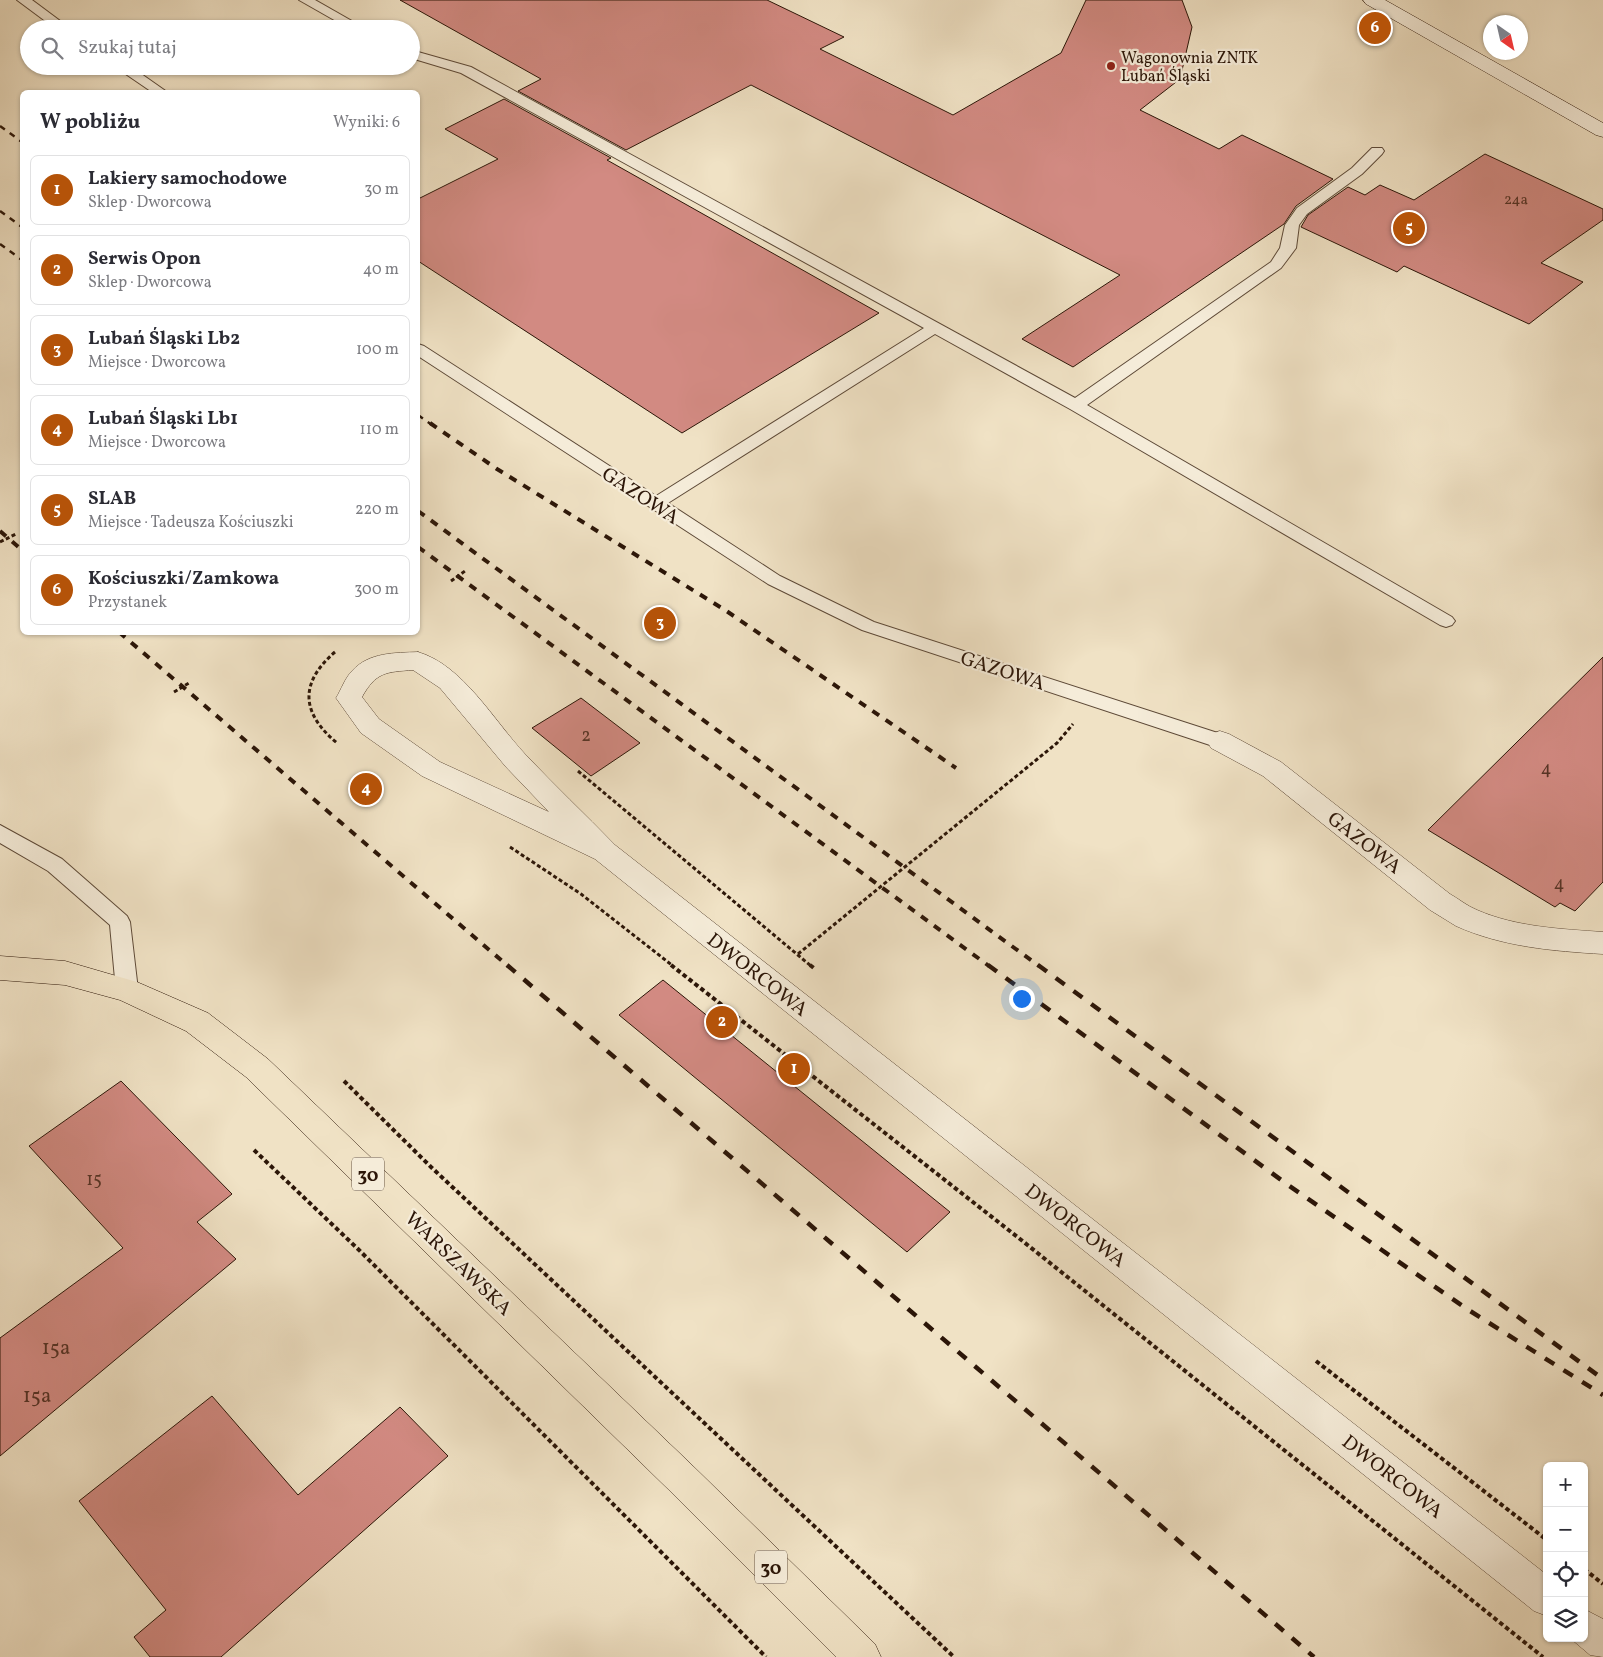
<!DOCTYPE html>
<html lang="pl">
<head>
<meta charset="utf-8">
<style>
  :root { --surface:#fff; --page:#f7f7f7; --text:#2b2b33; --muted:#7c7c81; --line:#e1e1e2; --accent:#b45309 }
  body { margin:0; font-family:Vollkorn,serif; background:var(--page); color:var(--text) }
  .controls { position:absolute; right:15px; bottom:15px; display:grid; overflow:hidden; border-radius:8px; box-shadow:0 1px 4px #0004 }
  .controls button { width:45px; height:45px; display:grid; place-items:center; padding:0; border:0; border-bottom:1px solid var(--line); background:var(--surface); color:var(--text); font:25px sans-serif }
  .compass { position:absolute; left:1483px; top:15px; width:45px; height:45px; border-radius:50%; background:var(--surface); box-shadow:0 1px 4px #0004; rotate:146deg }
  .you { position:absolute; left:1021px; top:998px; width:18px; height:18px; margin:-12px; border:4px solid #fff; border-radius:50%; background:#1a73e8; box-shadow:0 0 0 8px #1a73e833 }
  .badge { display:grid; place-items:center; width:32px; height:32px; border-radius:50%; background:var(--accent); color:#fff; font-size:16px; font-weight:700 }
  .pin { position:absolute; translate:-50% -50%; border:2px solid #fff; box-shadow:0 1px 5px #0006 }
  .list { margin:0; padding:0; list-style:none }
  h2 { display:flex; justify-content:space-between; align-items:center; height:65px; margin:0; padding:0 20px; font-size:21px }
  h2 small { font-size:16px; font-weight:400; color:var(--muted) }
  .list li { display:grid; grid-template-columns:32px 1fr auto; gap:15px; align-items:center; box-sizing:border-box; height:70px; margin:0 10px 10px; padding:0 10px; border:1px solid var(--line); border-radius:8px }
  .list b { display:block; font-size:19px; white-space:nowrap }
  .list p { margin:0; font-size:16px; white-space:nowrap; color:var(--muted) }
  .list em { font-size:16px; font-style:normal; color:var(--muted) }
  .icon { flex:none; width:28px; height:28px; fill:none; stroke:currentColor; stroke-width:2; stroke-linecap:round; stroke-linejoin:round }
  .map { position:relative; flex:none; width:1603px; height:1657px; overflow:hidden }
  .search { position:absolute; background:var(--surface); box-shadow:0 1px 4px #0004; left:20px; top:20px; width:400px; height:55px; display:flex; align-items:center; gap:12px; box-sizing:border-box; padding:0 18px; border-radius:28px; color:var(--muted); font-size:19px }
  .panel { position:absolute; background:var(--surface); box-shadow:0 1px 4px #0004; left:20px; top:90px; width:400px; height:545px; border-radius:8px }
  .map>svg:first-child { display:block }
  .building { fill:#d28a82; stroke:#2c1608 }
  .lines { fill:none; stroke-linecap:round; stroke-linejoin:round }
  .service-casing { stroke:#5d4937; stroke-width:2 }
  .minor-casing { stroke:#5d4937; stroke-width:1 }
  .secondary-casing { stroke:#2c1608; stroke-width:1 }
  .primary-casing { stroke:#2c1608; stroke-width:1 }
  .path-far1 { stroke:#2c1608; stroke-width:3; stroke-dasharray:4 2.5; stroke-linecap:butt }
  .path { stroke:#2c1608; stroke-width:4; stroke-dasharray:4.5 3; stroke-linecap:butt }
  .service { fill:#f5ecd9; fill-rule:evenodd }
  .minor { fill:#f5ecd9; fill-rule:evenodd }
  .secondary { fill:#f5ecd9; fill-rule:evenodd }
  .primary { fill:#f0e2c5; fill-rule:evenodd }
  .rail-far2 { stroke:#2c1608; stroke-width:2.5; stroke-dasharray:6 6; stroke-linecap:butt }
  .rail-far1 { stroke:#2c1608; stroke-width:4; stroke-dasharray:8 8; stroke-linecap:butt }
  .rail { stroke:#2c1608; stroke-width:4.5; stroke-dasharray:11 11; stroke-linecap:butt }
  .poi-dot { fill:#8f2418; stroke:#f5ecd9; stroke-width:2 }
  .labels { text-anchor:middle; stroke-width:4.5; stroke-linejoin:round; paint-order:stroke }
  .far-number-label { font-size:15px; fill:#563326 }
  .far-poi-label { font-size:16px; fill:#2c1608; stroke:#f5ecd9; text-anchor:start }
  .number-label { font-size:18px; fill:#563326 }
  .shield { fill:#f5ecd9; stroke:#685647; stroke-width:1 }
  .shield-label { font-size:19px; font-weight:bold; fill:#2c1608 }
  .street-label { font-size:20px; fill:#2c1608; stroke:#f5ecd9 }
  .near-number-label { font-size:21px; fill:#563326 }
</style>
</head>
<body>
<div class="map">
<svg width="1603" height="1657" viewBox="0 0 1603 1657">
  <rect width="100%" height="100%" fill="#f0e2c5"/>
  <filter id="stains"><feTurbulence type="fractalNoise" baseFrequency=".004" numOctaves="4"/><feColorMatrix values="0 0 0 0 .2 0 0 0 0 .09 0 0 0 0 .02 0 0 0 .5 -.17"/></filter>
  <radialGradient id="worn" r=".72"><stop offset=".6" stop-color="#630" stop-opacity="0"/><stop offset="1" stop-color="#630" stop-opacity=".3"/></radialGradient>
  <!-- building -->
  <g class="building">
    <path d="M400,0H767L844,37L820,49L953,115L1061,53L1086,0H1182L1192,27L1180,79L1140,110L1219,149L1242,135L1333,179L1296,206L1284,224L1073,367L1022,339L1120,275L751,85L626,150L518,91L541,79Z"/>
    <path d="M504,99L611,158L607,160L879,313L682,433L418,261V199L498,159L445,129Z"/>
    <path d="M1485,154L1603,209V220L1541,263L1583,282L1529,324L1404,266L1397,272L1301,227L1308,215L1348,187L1365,195L1380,185L1414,200Z"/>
    <path d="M1603,657V882L1575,911L1560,903L1555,907L1428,830Z"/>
    <path d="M581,698L640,743L591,776L532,728Z"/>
    <path d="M663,980L950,1212L907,1252L619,1015Z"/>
    <path d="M121,1081L232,1194L197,1222L236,1259L0,1456V1338L123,1248L29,1146Z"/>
    <path d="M212,1396L298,1495L400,1407L448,1456L221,1657H150L134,1637L166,1610L79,1501Z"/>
  </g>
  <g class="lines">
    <defs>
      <g id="service">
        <path d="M17,0H32L71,29H56Z"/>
        <path d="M299,0H315L366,29H350Z"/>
        <path d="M411,50L471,67L1075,398L1271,262L1280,248L1285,225L1297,208L1352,168L1372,148H1382L1384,151L1382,154L1362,174L1307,214L1299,225L1296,248L1281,268L1087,405L1452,617L1455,621L1452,625L1446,627L1440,625L1070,409L935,334L668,503L780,576L874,622L1227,736L1230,741L1227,746L1220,748L1213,746L862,630L768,584L418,356V344L424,346L656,496L924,328L461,73L411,58Z"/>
        <path d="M114,66H130L167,92H152Z"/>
        <path d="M0,825L62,859L127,916L130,922L138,990L135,996L127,999L119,996L116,990L110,925L48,871L0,843Z"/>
      </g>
      <g id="minor">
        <path d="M418,652C463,665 494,721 525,754C554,785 585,814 615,845L1547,1575V1616L1534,1611L595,859L422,776L361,733L336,698C341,690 345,678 352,671C369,652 395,653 418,652ZM413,670L440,688L506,767L549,812L440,762L379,719L362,697C376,672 386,672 413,670Z"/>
        <path d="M1220,731L1229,734L1281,762L1450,894C1459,899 1467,906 1477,910C1516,927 1561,929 1603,932V954C1553,951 1503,947 1456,926C1447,921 1439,915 1430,910L1263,776L1211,748L1207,741L1211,734Z"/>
        <path d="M1584,1609L1603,1619V1657L1590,1655L1570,1638H1584Z"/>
      </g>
      <path id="secondary" d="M1363,0H1385L1603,123V137L1596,135L1366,4Z"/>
      <path id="primary" d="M0,956L65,961L137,982L208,1013L268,1059L693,1466L875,1644L881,1657H836L669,1490L246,1077L186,1031L120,1000L65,985L0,980Z"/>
    </defs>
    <!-- service casing -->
    <use href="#service" class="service-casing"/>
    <!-- minor casing -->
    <use href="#minor" class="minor-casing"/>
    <!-- secondary casing -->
    <use href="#secondary" class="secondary-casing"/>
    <!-- primary casing -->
    <use href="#primary" class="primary-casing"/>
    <!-- path-far1 -->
    <g class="path-far1">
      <path d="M0,542L16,534"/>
      <path d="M451,581L465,571"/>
      <path d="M335,652C299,683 301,713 337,743"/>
      <path d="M174,692L189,683"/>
      <path d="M578,771L811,966"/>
      <path d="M510,847L581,894L673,966"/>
      <path d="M798,954L1057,743L1073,724"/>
    </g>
    <!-- path -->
    <g class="path">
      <path d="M671,965L1020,1239L1543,1657"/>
      <path d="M810,965L815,969"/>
      <path d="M344,1081L431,1167L954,1657"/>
      <path d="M254,1150L358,1249L766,1657"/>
      <path d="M1316,1361L1547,1540"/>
      <path d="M1584,1569L1603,1584"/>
    </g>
    <!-- service -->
    <use href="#service" class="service"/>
    <!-- minor -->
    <use href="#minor" class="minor"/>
    <!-- secondary -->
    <use href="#secondary" class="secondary"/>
    <!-- primary -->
    <use href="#primary" class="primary"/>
    <!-- rail-far2 -->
    <g class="rail-far2">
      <path d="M0,126L22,142"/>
      <path d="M0,211L22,227"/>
      <path d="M0,244L22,260"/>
      <path d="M418,415L432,425"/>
    </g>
    <!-- rail-far1 -->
    <g class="rail-far1">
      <path d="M430,423L497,469L725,610L956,768"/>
      <path d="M418,511L1039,966"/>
      <path d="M0,531L22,550"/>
      <path d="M418,547L989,966"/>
      <path d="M119,632L508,966"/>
    </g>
    <!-- rail -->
    <g class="rail">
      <path d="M507,965L1314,1657"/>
      <path d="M988,965L1288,1185L1467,1309L1603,1395"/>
      <path d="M1038,965L1603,1379"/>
    </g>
  </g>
  <!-- markers -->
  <circle class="poi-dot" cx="1111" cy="66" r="5"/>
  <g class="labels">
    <!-- far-number labels -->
    <g class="far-number-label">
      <text x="1516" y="204">24a</text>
    </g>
    <!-- far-poi labels -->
    <g class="far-poi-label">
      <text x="1121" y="63">Wagonownia ZNTK<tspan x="1121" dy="18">Lubań Śląski</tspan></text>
    </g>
    <!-- number labels -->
    <g class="number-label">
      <text x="586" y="741">2</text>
      <text x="1546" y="774">4</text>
      <text x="1559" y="889">4</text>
      <text x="94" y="1185">15</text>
    </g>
    <!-- shield labels -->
    <g class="shield">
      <rect x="352" y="1157.5" width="32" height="33" rx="4"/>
      <rect x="755" y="1550.5" width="32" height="33" rx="4"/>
    </g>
    <g class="shield-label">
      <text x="368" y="1181">30</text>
      <text x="771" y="1574">30</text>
    </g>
    <!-- street labels -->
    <g class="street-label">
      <text transform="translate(641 495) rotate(33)" y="7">GAZOWA</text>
      <text transform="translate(1003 670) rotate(18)" y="7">GAZOWA</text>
      <text transform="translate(1365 842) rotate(38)" y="7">GAZOWA</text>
      <text transform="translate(758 974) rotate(38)" y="7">DWORCOWA</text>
      <text transform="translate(1076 1225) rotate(38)" y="7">DWORCOWA</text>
      <text transform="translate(459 1263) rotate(44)" y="7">WARSZAWSKA</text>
      <text transform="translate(1393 1476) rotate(38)" y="7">DWORCOWA</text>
    </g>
    <!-- near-number labels -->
    <g class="near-number-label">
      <text x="56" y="1354">15a</text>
      <text x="37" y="1402">15a</text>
    </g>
  </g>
  <rect width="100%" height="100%" filter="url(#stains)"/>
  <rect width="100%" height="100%" fill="url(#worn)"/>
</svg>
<div class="controls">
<button>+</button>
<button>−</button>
<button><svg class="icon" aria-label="locate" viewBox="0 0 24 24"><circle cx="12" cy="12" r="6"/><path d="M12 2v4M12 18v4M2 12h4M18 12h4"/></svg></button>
<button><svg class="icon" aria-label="layers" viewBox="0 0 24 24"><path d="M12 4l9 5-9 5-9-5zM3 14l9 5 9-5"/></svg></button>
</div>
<svg class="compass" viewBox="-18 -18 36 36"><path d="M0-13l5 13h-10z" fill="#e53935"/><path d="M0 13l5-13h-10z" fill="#7c7c81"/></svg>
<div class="you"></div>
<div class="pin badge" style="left:794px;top:1069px">1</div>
<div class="pin badge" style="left:722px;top:1022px">2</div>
<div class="pin badge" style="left:660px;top:623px">3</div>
<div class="pin badge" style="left:366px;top:789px">4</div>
<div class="pin badge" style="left:1409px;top:228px">5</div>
<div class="pin badge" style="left:1375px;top:28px">6</div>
<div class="search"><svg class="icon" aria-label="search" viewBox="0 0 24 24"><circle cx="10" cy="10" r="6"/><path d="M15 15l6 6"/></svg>Szukaj tutaj</div>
<section class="panel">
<h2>W pobliżu<small>Wyniki: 6</small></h2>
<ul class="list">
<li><span class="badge">1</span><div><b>Lakiery samochodowe</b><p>Sklep · Dworcowa</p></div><em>30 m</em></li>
<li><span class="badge">2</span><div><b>Serwis Opon</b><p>Sklep · Dworcowa</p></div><em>40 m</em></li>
<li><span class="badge">3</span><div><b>Lubań Śląski Lb2</b><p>Miejsce · Dworcowa</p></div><em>100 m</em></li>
<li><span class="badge">4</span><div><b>Lubań Śląski Lb1</b><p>Miejsce · Dworcowa</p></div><em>110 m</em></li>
<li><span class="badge">5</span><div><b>SLAB</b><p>Miejsce · Tadeusza Kościuszki</p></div><em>220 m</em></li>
<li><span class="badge">6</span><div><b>Kościuszki/Zamkowa</b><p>Przystanek</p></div><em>300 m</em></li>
</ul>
</section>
</div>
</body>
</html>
